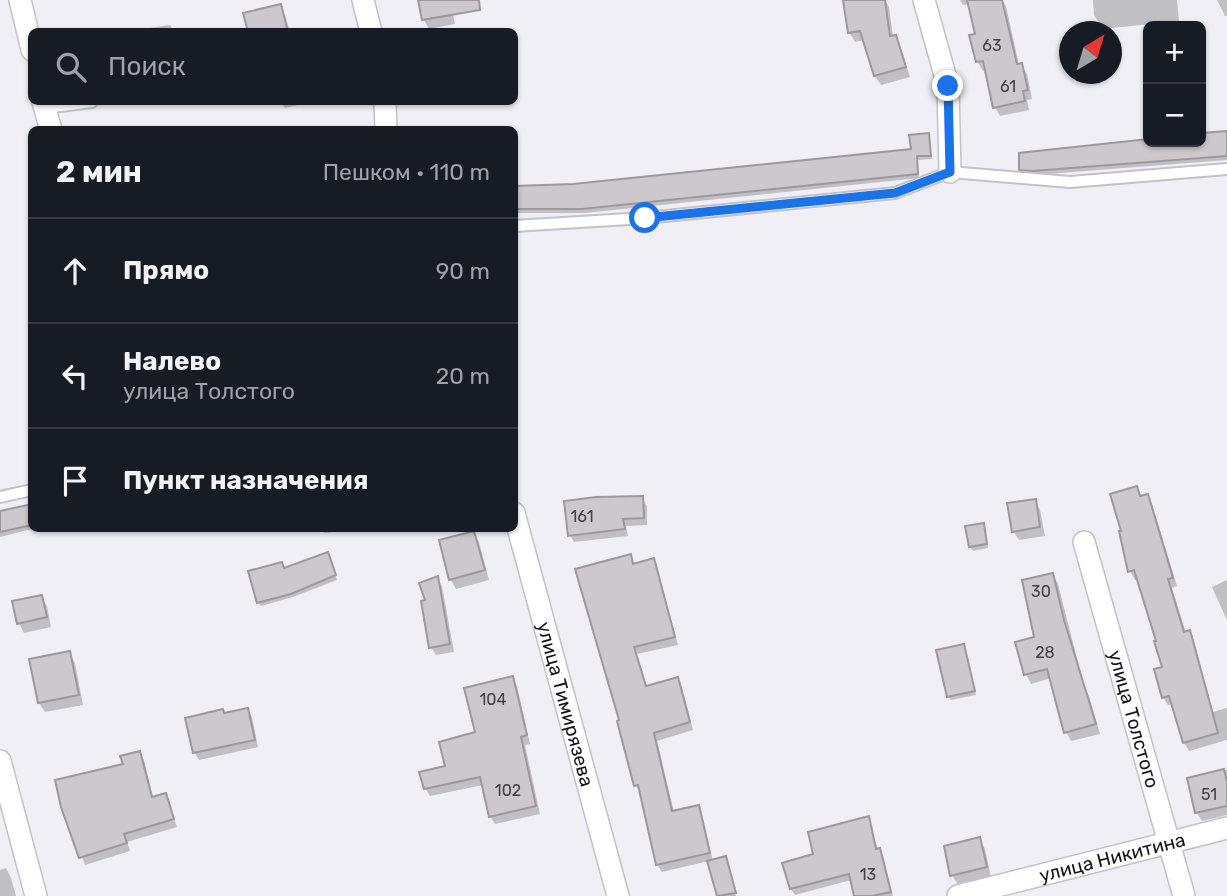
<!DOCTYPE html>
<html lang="ru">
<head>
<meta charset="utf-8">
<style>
  :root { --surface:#171b24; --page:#20242c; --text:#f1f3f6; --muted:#9ea1a6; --line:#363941 }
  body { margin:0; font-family:Rubik,sans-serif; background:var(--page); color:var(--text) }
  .controls { position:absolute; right:21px; top:21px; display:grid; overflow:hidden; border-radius:10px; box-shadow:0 2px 5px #0004 }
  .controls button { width:63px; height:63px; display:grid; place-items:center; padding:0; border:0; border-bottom:2px solid var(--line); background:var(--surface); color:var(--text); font:35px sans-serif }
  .compass { position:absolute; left:1059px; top:21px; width:63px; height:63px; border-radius:50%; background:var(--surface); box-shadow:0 2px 5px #0004; rotate:38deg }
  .stop { position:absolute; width:21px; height:21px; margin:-16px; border:5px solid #1a73e8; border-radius:50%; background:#fff }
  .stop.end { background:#1a73e8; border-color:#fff; box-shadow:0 2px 7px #0008 }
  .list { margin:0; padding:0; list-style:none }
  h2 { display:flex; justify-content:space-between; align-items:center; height:91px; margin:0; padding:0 28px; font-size:30px }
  h2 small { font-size:23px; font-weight:400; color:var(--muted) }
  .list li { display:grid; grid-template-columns:46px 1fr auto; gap:21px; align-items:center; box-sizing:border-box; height:105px; padding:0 28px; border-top:2px solid var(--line) }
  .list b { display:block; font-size:26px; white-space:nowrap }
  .list p { margin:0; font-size:23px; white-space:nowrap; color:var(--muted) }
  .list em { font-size:23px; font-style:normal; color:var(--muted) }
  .icon { flex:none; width:38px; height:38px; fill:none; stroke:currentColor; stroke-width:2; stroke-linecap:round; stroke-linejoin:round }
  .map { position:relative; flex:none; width:1227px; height:896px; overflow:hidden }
  .search { position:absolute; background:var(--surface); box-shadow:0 2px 5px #0004; left:28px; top:28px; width:490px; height:77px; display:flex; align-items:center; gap:18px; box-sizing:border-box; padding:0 24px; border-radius:10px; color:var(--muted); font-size:26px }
  .panel { position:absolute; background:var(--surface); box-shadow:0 2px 5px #0004; left:28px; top:126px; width:490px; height:406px; border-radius:10px }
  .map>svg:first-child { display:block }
  .shadow { fill:#0003 }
  .building { fill:#cdc8ce; stroke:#9e989e; stroke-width:2 }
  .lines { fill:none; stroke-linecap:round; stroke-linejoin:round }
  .lane-casing { stroke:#c3c2c9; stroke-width:14 }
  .street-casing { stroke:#c3c2c9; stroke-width:24 }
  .lane { stroke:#fff; stroke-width:10 }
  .street { stroke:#fff; stroke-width:21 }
  .route { stroke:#1a73e8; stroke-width:9 }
  .labels { text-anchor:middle; stroke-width:6; stroke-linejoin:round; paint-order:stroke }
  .number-label { font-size:16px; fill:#424144 }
  .street-label { font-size:19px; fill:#141416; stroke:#fdfdfe }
</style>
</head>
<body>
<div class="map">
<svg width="1227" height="896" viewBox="0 0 1227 896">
  <rect width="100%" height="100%" fill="#f0eff6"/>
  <!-- shadow -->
  <g class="shadow">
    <path d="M420,0H450L455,24L429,29L424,20Z"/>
    <path d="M862,0H885L889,7L893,37L900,46L910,77L881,85L875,76L865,40L855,42L849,32Z"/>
    <path d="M960,0H1002L1006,6L1019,65L1021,64L1027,74L1032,99L1027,100L1029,110L1000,116L995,107L986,70L983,71L977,61V35L970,4L963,5Z"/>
    <path d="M1093,0H1177L1179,21L1103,29L1094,15Z"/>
    <path d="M1217,0H1227V16H1225Z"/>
    <path d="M280,6L285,15L290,32H249Z"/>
    <path d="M170,25L174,32H123Z"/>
    <path d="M281,102H310L285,108Z"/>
    <path d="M1227,132V160L1035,175L1024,174L1021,169V155L1148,141L1201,142V135Z"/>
    <path d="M928,135L932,159L918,160L919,178L585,213H514V188L573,186L912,151Z"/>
    <path d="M1137,488L1142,497L1147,496L1152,504L1177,586L1172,588L1186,633L1189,632L1194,641L1213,712L1227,708V740L1189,751L1184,742L1173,704L1168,705L1163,697L1164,668L1139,579L1135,580L1130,571Z"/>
    <path d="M642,498L647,506V525L626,526L628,536L574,542L570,535Z"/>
    <path d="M1035,501L1040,510L1045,536L1019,540L1013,531Z"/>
    <path d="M32,506V528H36L0,537V513Z"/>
    <path d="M983,525L988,548L973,551L970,547Z"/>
    <path d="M322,528H356L325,533Z"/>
    <path d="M474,533L479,542L489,580L456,589L451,580L441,542Z"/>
    <path d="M630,556L635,565L653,560L657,568L678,645L637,654L647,687L677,679L682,687L693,730L657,741L674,812L698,807L702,815L713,861L727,862L736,896H718L709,861L662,872L657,864L641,793L635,785Z"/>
    <path d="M329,558L337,580L293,597L261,606L258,602L284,570Z"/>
    <path d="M1053,575L1058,584L1084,686L1089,696L1100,734L1071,741L1066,732L1051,678L1031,684L1026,674Z"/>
    <path d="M437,578L442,586L454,652L436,655L431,647L427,601Z"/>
    <path d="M1227,580V620L1212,587Z"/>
    <path d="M41,597L47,606L51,627L24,633L19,623Z"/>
    <path d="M963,646L976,695L951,700L948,696Z"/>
    <path d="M69,653L75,663L83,705L45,712L39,703Z"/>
    <path d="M512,678L517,686L530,744L525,745L540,814L495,824L490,816L483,785L430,796L425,788L448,767L477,733Z"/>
    <path d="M247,710L252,717L258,747L199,760L195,753L187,719Z"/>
    <path d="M139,753L144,760L153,798L166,795L177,827L127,842L130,851L85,865L63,806L125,765Z"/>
    <path d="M1227,770V815L1202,821L1197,813L1189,779Z"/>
    <path d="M868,818L878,850L883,856L893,896H856L851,880L795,895L791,889L815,855Z"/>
    <path d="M980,839L985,849L991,877L958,885L952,875Z"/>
    <path d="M6,868L11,878L16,896H0V870Z"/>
  </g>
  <!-- building -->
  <g class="building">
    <path d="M418,0H479L480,10L422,20Z"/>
    <path d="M843,0H885L890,36L896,35L906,67L874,76L860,31L848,33Z"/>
    <path d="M967,0H1002L1017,64L1022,63L1028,90L1023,91L1025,101L993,108L983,61L976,62L969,35L975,34Z"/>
    <path d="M281,4L288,32H248L243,13Z"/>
    <path d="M1227,131V156L1032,171L1019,170V153L1148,139V142H1201V133Z"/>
    <path d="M929,133L931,156H917L918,174L582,209H514V186L573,184L911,149L909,135Z"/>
    <path d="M1137,486L1140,496L1148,494L1173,578L1168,579L1184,632L1190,630L1218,733L1183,743L1169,696L1162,698L1154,669L1162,667L1154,641H1156L1134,570L1128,572L1119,531H1121L1110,494Z"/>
    <path d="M643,496L644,518L623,519L625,529L568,536L564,501L596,497Z"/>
    <path d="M1036,499L1040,527L1012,532L1007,503Z"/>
    <path d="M32,504V525L0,532V511Z"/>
    <path d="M984,523L987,544L969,547L965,526Z"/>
    <path d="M474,531L485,570L449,580L439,540Z"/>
    <path d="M328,552L336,575L291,594L257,603L248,571L282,562L284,568Z"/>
    <path d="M631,554L633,564L654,558L675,637L634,647L646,686L678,677L690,722L654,733L672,811L699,805L710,853L656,865L638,785L634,786L617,721L619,720L575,569Z"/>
    <path d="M1053,573L1064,620L1096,724L1064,733L1047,669L1024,675L1015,642L1034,637L1022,580Z"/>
    <path d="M438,576L450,644L429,648L421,601L425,600L419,583Z"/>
    <path d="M42,595L47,617L17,624L12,601Z"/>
    <path d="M964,644L975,691L947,697L936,650Z"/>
    <path d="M70,651L79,695L38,703L29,659Z"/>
    <path d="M513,676L527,735L521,737L536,806L489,817L480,777L424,789L419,772L445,766L439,742L475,732L464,688Z"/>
    <path d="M248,708L255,740L193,753L185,718L223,709L224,713Z"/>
    <path d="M140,751L152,797L166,793L174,819L124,834L127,843L79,858L61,807L55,780L123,764L120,756Z"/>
    <path d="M1224,769L1227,782V806L1195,813L1187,778Z"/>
    <path d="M869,816L876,849L880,848L891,892L872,896H854L849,874L790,889L782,863L813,854L808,832Z"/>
    <path d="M980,837L987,867L950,876L944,846Z"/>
    <path d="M726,856L736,893L717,896L707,861Z"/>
  </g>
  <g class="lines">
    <defs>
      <g id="lane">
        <path d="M45,108L92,102"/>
        <path d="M514,226L645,218L895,193L950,172L1070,182L1227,169"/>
        <path d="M0,497L32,490"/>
      </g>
      <g id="street">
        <path d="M20,0L32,50"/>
        <path d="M363,0L371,32"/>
        <path d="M924,0L948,86L950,172"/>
        <path d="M43,102L51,130"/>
        <path d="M385,102L386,130"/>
        <path id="s1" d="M514,513L618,896"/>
        <path id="s2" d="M1084,542L1184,896"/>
        <path d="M0,761L36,896"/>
        <path id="s3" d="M958,896L1227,828"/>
      </g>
    </defs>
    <!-- lane casing -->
    <use href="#lane" class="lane-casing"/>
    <!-- street casing -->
    <use href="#street" class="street-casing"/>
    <!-- lane -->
    <use href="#lane" class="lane"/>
    <!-- street -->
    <use href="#street" class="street"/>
  </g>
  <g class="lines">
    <!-- route -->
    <path class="route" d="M645,218L895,193L950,172L948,86"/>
  </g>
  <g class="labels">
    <!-- number labels -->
    <g class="number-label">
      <text x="992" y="51">63</text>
      <text x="1008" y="92">61</text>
      <text x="582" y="522">161</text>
      <text x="1041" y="597">30</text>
      <text x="1045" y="658">28</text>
      <text x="493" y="705">104</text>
      <text x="508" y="796">102</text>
      <text x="1209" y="800">51</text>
      <text x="868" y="880">13</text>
    </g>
    <!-- street labels -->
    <g class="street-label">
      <text dy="7" stroke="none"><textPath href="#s1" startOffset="198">улица Тимирязева</textPath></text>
      <text dy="7" stroke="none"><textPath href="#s2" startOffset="184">улица Толстого</textPath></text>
      <text dy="7" stroke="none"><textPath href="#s3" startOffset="159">улица Никитина</textPath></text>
    </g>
  </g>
</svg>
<div class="controls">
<button>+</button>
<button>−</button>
</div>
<svg class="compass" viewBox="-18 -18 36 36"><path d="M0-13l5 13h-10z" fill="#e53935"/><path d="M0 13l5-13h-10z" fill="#9ea1a6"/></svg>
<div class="stop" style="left:645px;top:218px"></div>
<div class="stop end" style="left:948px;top:86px"></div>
<div class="search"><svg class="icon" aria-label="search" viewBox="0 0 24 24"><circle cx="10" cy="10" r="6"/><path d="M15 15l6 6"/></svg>Поиск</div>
<section class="panel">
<h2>2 мин<small>Пешком · 110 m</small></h2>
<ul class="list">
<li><svg class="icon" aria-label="ahead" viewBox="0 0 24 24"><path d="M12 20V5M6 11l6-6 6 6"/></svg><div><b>Прямо</b></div><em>90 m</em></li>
<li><svg class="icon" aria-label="left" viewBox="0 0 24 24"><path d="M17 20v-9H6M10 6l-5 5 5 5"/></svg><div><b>Налево</b><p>улица Толстого</p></div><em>20 m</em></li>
<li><svg class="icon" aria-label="arrive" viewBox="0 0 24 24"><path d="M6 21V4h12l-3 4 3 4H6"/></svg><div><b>Пункт назначения</b></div></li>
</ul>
</section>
</div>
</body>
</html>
